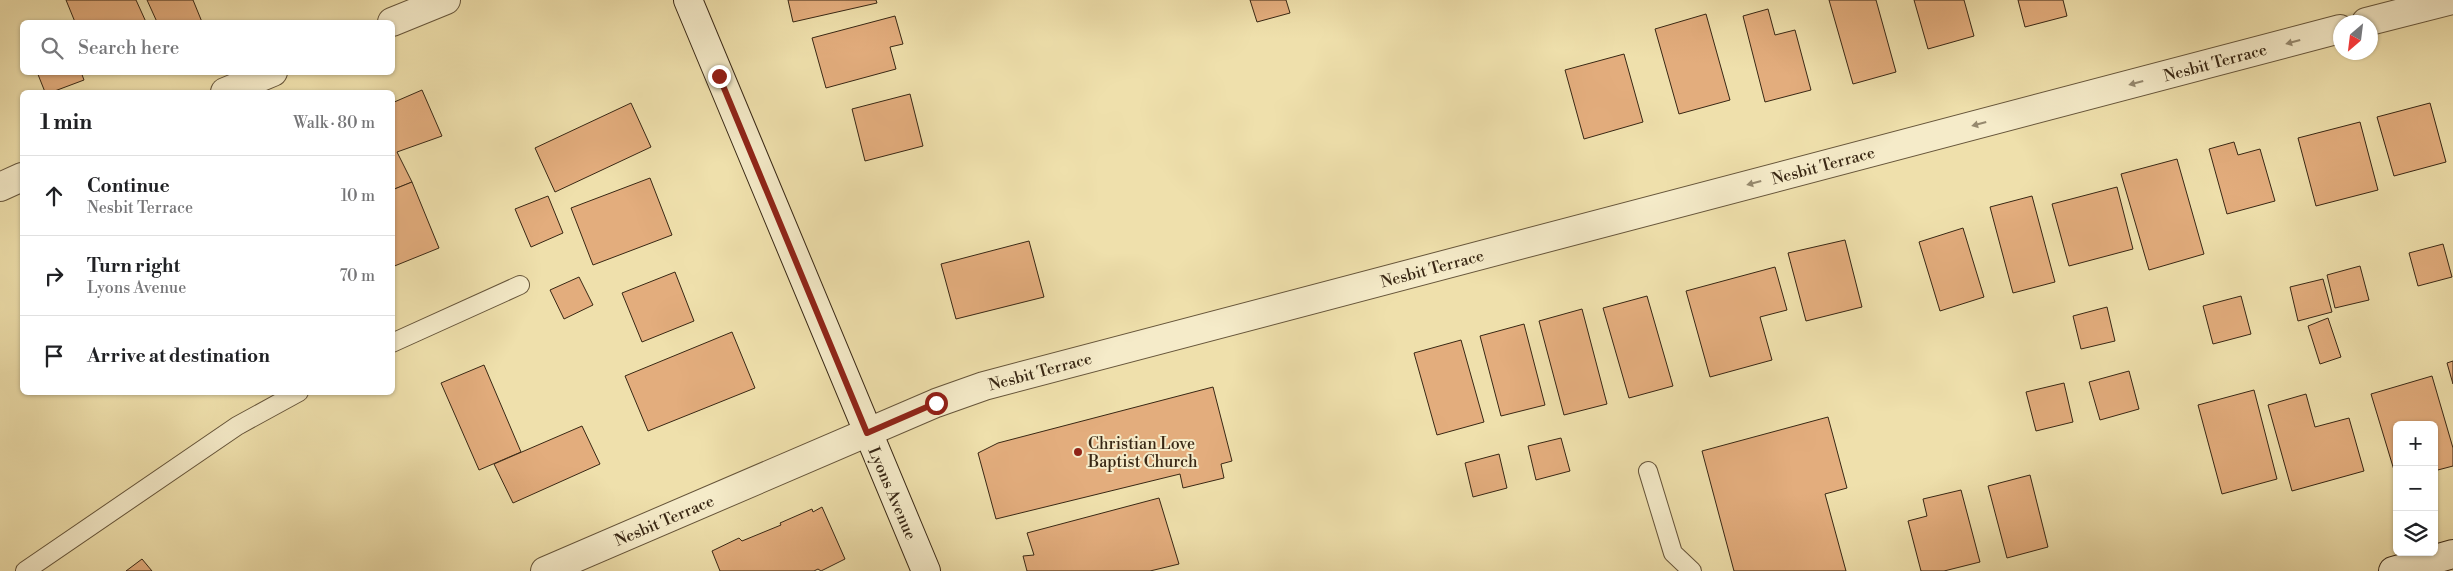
<!DOCTYPE html>
<html lang="en">
<head>
<meta charset="utf-8">
<style>
  :root { --surface:#fff; --page:#f2f2f2; --text:#202124; --muted:#757577; --line:#e0e0e0 }
  body { margin:0; font-family:"Libre Bodoni",serif; background:var(--page); color:var(--text) }
  .controls { position:absolute; right:15px; bottom:15px; display:grid; overflow:hidden; border-radius:8px; box-shadow:0 1px 4px #0004 }
  .controls button { width:45px; height:45px; display:grid; place-items:center; padding:0; border:0; border-bottom:1px solid var(--line); background:var(--surface); color:var(--text); font:25px sans-serif }
  .compass { position:absolute; left:2333px; top:15px; width:45px; height:45px; border-radius:50%; background:var(--surface); box-shadow:0 1px 4px #0004; rotate:208deg }
  .stop { position:absolute; width:15px; height:15px; margin:-11px; border:4px solid #8f2418; border-radius:50%; background:#fff }
  .stop.end { background:#8f2418; border-color:#fff; box-shadow:0 1px 5px #0008 }
  .list { margin:0; padding:0; list-style:none }
  h2 { display:flex; justify-content:space-between; align-items:center; height:65px; margin:0; padding:0 20px; font-size:21px }
  h2 small { font-size:16px; font-weight:400; color:var(--muted) }
  .list li { display:grid; grid-template-columns:32px 1fr auto; gap:15px; align-items:center; box-sizing:border-box; height:80px; padding:0 20px; border-top:1px solid var(--line) }
  .list b { display:block; font-size:19px; white-space:nowrap }
  .list p { margin:0; font-size:16px; white-space:nowrap; color:var(--muted) }
  .list em { font-size:16px; font-style:normal; color:var(--muted) }
  .icon { flex:none; width:28px; height:28px; fill:none; stroke:currentColor; stroke-width:2; stroke-linecap:round; stroke-linejoin:round }
  .map { position:relative; flex:none; width:2453px; height:571px; overflow:hidden }
  .search { position:absolute; background:var(--surface); box-shadow:0 1px 4px #0004; left:20px; top:20px; width:375px; height:55px; display:flex; align-items:center; gap:12px; box-sizing:border-box; padding:0 18px; border-radius:8px; color:var(--muted); font-size:19px }
  .panel { position:absolute; background:var(--surface); box-shadow:0 1px 4px #0004; left:20px; top:90px; width:375px; height:305px; border-radius:8px }
  .map>svg:first-child { display:block }
  .building { fill:#e3ad7d; stroke:#382714 }
  .lines { fill:none; stroke-linecap:round; stroke-linejoin:round }
  .lane-casing { stroke:#66553a; stroke-width:20 }
  .street-casing { stroke:#66553a; stroke-width:30 }
  .secondary-casing { stroke:#382714; stroke-width:30 }
  .lane { stroke:#f5ebc9; stroke-width:18 }
  .street { stroke:#f5ebc9; stroke-width:28 }
  .secondary { stroke:#f5ebc9; stroke-width:28 }
  .oneway { fill:#96896e }
  .route { stroke:#8f2418; stroke-width:6 }
  .poi-dot { fill:#8f2418; stroke:#f5ebc9; stroke-width:2 }
  .labels { text-anchor:middle; stroke-width:4; stroke-linejoin:round; paint-order:stroke }
  .street-label { font-size:16px; fill:#382714; stroke:#f5ebc9 }
  .poi-label { font-size:16px; fill:#382714; stroke:#f5ebc9; text-anchor:start }
</style>
</head>
<body>
<div class="map">
<svg width="2453" height="571" viewBox="0 0 2453 571">
  <rect width="100%" height="100%" fill="#efe0ac"/>
  <filter id="stains"><feTurbulence type="fractalNoise" baseFrequency=".004" numOctaves="4"/><feColorMatrix values="0 0 0 0 .2 0 0 0 0 .09 0 0 0 0 .02 0 0 0 .5 -.17"/></filter>
  <radialGradient id="worn" r=".72"><stop offset=".6" stop-color="#630" stop-opacity="0"/><stop offset="1" stop-color="#630" stop-opacity=".3"/></radialGradient>
  <!-- building -->
  <g class="building">
    <path d="M66,0H136L146,22H75Z"/>
    <path d="M147,0H193L202,22H157Z"/>
    <path d="M788,0H876L877,3L793,22Z"/>
    <path d="M1250,0H1286L1290,13L1257,22Z"/>
    <path d="M1829,0H1876L1896,72L1853,84Z"/>
    <path d="M1914,0H1964L1974,36L1928,49Z"/>
    <path d="M2018,0H2063L2067,16L2025,27Z"/>
    <path d="M1768,9L1775,35L1795,30L1811,90L1765,102L1743,16Z"/>
    <path d="M1706,14L1730,100L1679,114L1655,29Z"/>
    <path d="M895,16L903,44L890,47L896,69L826,88L812,38Z"/>
    <path d="M1624,54L1643,122L1584,139L1565,70Z"/>
    <path d="M37,72H81L84,80L52,92H45Z"/>
    <path d="M422,90L442,136L397,152L412,182L392,190V103Z"/>
    <path d="M910,94L923,146L865,161L852,109Z"/>
    <path d="M631,103L651,147L555,192L535,148Z"/>
    <path d="M2430,103L2446,162L2394,176L2377,117Z"/>
    <path d="M2360,122L2378,190L2316,206L2298,138Z"/>
    <path d="M2234,142L2238,155L2260,149L2275,201L2227,214L2209,149Z"/>
    <path d="M2177,159L2204,254L2149,270L2121,174Z"/>
    <path d="M650,178L672,235L593,265L571,208Z"/>
    <path d="M412,182L439,248L392,267V190Z"/>
    <path d="M2117,187L2133,249L2069,266L2052,204Z"/>
    <path d="M548,196L563,233L531,247L515,209Z"/>
    <path d="M2032,196L2055,282L2013,293L1990,207Z"/>
    <path d="M1963,228L1984,297L1940,311L1919,242Z"/>
    <path d="M1845,240L1862,307L1806,321L1788,253Z"/>
    <path d="M1029,241L1044,297L956,319L941,264Z"/>
    <path d="M2443,244L2452,277L2418,286L2409,253Z"/>
    <path d="M2360,266L2369,300L2335,308L2327,275Z"/>
    <path d="M1775,267L1787,310L1760,317L1772,360L1710,377L1686,291Z"/>
    <path d="M675,272L694,321L642,342L622,293Z"/>
    <path d="M579,277L593,305L564,319L550,290Z"/>
    <path d="M2323,279L2332,312L2298,321L2290,287Z"/>
    <path d="M1647,296L1673,386L1629,398L1603,308Z"/>
    <path d="M2241,296L2251,334L2213,344L2203,306Z"/>
    <path d="M2107,307L2115,341L2081,349L2073,316Z"/>
    <path d="M1582,309L1607,404L1564,415L1539,321Z"/>
    <path d="M2328,318L2341,357L2320,364L2308,326Z"/>
    <path d="M1524,324L1545,405L1501,416L1480,336Z"/>
    <path d="M732,332L755,388L648,431L625,376Z"/>
    <path d="M1461,340L1484,422L1437,435L1414,353Z"/>
    <path d="M2453,361V384L2447,363Z"/>
    <path d="M484,365L521,452L479,470L441,383Z"/>
    <path d="M2129,371L2139,409L2100,420L2089,382Z"/>
    <path d="M2432,376L2453,448V466L2434,471V425H2397V480L2371,394Z"/>
    <path d="M2064,383L2073,422L2036,431L2026,392Z"/>
    <path d="M1213,387L1232,461L1221,464L1224,478L1183,488L1180,474L996,519L978,453L998,443Z"/>
    <path d="M2254,390L2277,479L2222,494L2198,405Z"/>
    <path d="M2306,394L2315,427L2349,418L2364,471L2292,491L2268,405Z"/>
    <path d="M1828,417L1847,488L1825,494L1846,571H1734L1702,451Z"/>
    <path d="M582,426L600,464L513,503L494,464Z"/>
    <path d="M1561,438L1570,471L1536,480L1528,446Z"/>
    <path d="M1499,454L1507,488L1473,497L1465,463Z"/>
    <path d="M2030,475L2048,547L2007,558L1988,486Z"/>
    <path d="M1961,490L1980,562L1944,571H1921L1908,521L1927,516L1923,499Z"/>
    <path d="M1159,498L1179,564L1150,571H1027L1023,556L1034,555L1027,533Z"/>
    <path d="M822,507L845,559L821,571L818,569L814,571H720L712,551L739,538L742,541L781,525L780,523L812,509L813,512Z"/>
    <path d="M142,559L152,571H126Z"/>
  </g>
  <g class="lines">
    <defs>
      <g id="lane">
        <path d="M392,343L520,285"/>
        <path d="M1648,471L1673,553L1692,571"/>
        <path d="M25,571L237,426L299,392"/>
      </g>
      <g id="street">
        <path d="M392,22L446,0"/>
        <path d="M2366,22L2452,0"/>
        <path d="M225,92L273,72"/>
        <path d="M0,187L22,177"/>
        <path d="M545,571L936,403L984,386L2340,29"/>
      </g>
      <g id="secondary">
        <path d="M688,0L926,571"/>
        <path d="M2393,571L2453,554"/>
      </g>
    </defs>
    <!-- lane casing -->
    <use href="#lane" class="lane-casing"/>
    <!-- street casing -->
    <use href="#street" class="street-casing"/>
    <!-- secondary casing -->
    <use href="#secondary" class="secondary-casing"/>
    <!-- lane -->
    <use href="#lane" class="lane"/>
    <!-- street -->
    <use href="#street" class="street"/>
    <!-- secondary -->
    <use href="#secondary" class="secondary"/>
  </g>
  <!-- one-way arrows -->
  <defs><path id="oneway-solid" d="M-6-.8H1V-3.2L6.5 0L1 3.2V.8H-6Z" transform="scale(1.25)"/></defs>
  <g class="oneway">
    <use href="#oneway-solid" transform="translate(2293 42) rotate(165)"/>
    <use href="#oneway-solid" transform="translate(2136 83) rotate(165)"/>
    <use href="#oneway-solid" transform="translate(1979 124) rotate(165)"/>
    <use href="#oneway-solid" transform="translate(1754 183) rotate(165)"/>
  </g>
  <g class="lines">
    <!-- route -->
    <path class="route" d="M719,76L867,433L936,403"/>
  </g>
  <!-- markers -->
  <circle class="poi-dot" cx="1078" cy="452" r="5"/>
  <g class="labels">
    <!-- street labels -->
    <g class="street-label">
      <text transform="translate(2215 62) rotate(-15)" y="6">Nesbit Terrace</text>
      <text transform="translate(1823 165) rotate(-15)" y="6">Nesbit Terrace</text>
      <text transform="translate(1432 268) rotate(-15)" y="6">Nesbit Terrace</text>
      <text transform="translate(1040 371) rotate(-15)" y="6">Nesbit Terrace</text>
      <text transform="translate(893 493) rotate(67)" y="6">Lyons Avenue</text>
      <text transform="translate(664 520) rotate(-23)" y="6">Nesbit Terrace</text>
    </g>
    <!-- poi labels -->
    <g class="poi-label">
      <text x="1088" y="449">Christian Love<tspan x="1088" dy="18">Baptist Church</tspan></text>
    </g>
  </g>
  <rect width="100%" height="100%" filter="url(#stains)"/>
  <rect width="100%" height="100%" fill="url(#worn)"/>
</svg>
<div class="controls">
<button>+</button>
<button>−</button>
<button><svg class="icon" aria-label="layers" viewBox="0 0 24 24"><path d="M12 4l9 5-9 5-9-5zM3 14l9 5 9-5"/></svg></button>
</div>
<svg class="compass" viewBox="-18 -18 36 36"><path d="M0-13l5 13h-10z" fill="#e53935"/><path d="M0 13l5-13h-10z" fill="#757577"/></svg>
<div class="stop" style="left:936px;top:403px"></div>
<div class="stop end" style="left:719px;top:76px"></div>
<div class="search"><svg class="icon" aria-label="search" viewBox="0 0 24 24"><circle cx="10" cy="10" r="6"/><path d="M15 15l6 6"/></svg>Search here</div>
<section class="panel">
<h2>1 min<small>Walk · 80 m</small></h2>
<ul class="list">
<li><svg class="icon" aria-label="ahead" viewBox="0 0 24 24"><path d="M12 20V5M6 11l6-6 6 6"/></svg><div><b>Continue</b><p>Nesbit Terrace</p></div><em>10 m</em></li>
<li><svg class="icon" aria-label="right" viewBox="0 0 24 24"><path d="M7 20v-9h11M14 6l5 5-5 5"/></svg><div><b>Turn right</b><p>Lyons Avenue</p></div><em>70 m</em></li>
<li><svg class="icon" aria-label="arrive" viewBox="0 0 24 24"><path d="M6 21V4h12l-3 4 3 4H6"/></svg><div><b>Arrive at destination</b></div></li>
</ul>
</section>
</div>
</body>
</html>
